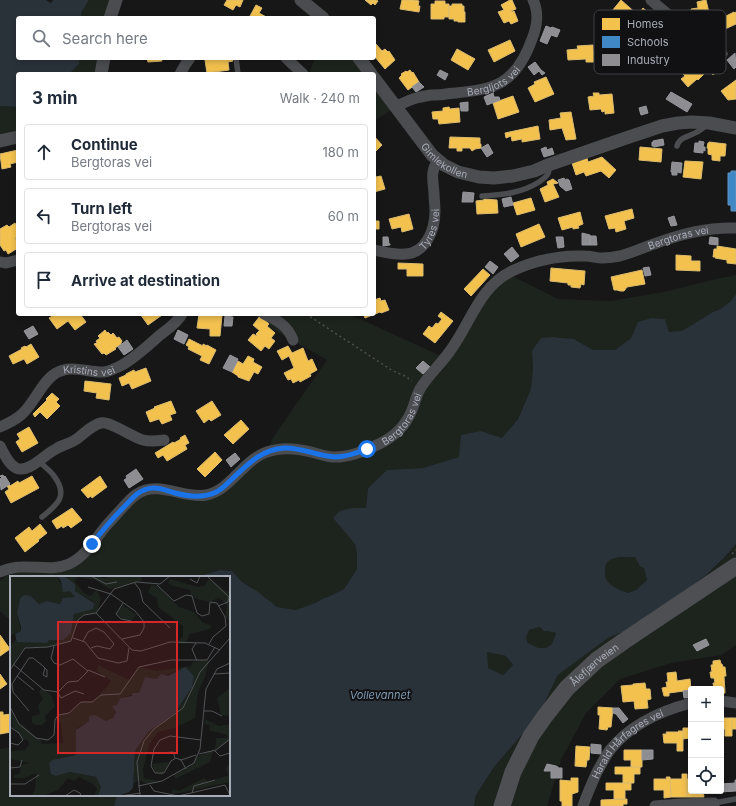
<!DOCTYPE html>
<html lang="en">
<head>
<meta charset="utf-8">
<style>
  :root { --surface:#fff; --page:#f6f6f7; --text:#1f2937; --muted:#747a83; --line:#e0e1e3 }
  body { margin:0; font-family:Inter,sans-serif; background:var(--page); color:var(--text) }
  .controls { position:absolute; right:12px; bottom:12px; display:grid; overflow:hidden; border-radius:4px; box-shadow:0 2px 6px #0003 }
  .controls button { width:36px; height:36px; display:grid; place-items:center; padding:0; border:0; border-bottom:1px solid var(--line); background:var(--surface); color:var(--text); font:20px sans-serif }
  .stop { position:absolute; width:12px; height:12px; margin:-9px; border:3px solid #1a73e8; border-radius:50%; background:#fff }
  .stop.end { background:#1a73e8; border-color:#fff; box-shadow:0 1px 4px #0008 }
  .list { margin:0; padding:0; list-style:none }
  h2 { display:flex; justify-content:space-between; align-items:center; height:52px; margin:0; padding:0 16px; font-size:17px }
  h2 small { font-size:13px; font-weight:400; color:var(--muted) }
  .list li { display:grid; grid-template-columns:26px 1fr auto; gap:12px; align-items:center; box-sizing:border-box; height:56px; margin:0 8px 8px; padding:0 8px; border:1px solid var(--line); border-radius:4px }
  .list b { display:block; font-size:15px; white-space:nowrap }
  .list p { margin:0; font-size:13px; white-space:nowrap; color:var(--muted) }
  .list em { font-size:13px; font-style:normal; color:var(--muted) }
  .icon { flex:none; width:22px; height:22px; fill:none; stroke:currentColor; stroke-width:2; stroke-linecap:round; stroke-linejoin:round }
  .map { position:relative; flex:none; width:736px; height:806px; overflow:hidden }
  .search { position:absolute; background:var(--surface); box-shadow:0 2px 6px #0003; left:16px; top:16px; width:360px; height:44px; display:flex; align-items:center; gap:10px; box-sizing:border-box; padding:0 14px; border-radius:4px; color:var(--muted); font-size:15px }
  .panel { position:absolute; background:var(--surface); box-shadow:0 2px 6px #0003; left:16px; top:72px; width:360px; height:244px; border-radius:4px }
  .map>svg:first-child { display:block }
  .green { fill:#1d241e }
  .water { fill:#2a3239; fill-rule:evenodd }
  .homes { fill:#f2c14e; stroke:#dcbb6e }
  .schools { fill:#3f88c5; stroke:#5e93c1 }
  .industry { fill:#8d8d92; stroke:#95979d }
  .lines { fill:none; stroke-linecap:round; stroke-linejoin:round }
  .path { stroke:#4d4e52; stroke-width:1.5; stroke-dasharray:2 3; stroke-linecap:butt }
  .service { stroke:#4b4c50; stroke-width:5.5 }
  .minor { stroke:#4b4c50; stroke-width:11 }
  .tertiary { stroke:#4b4c50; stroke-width:13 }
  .primary { stroke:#4d4f52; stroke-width:17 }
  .route { stroke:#1a73e8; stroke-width:5 }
  .labels { text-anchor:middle; stroke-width:4; stroke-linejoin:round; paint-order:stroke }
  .street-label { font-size:10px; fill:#a8adb8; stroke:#111113 }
  .water-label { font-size:11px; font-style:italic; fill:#7f9bb3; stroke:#111113 }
  .inset-road { fill:none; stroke:#515357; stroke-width:1 }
  .view { fill:#d62828; fill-opacity:0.15; stroke:#d62828; stroke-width:2 }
  .inset-edge { fill:none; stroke:#a8adb8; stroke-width:2 }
  .key { fill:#111113; stroke:#3e4045; stroke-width:1 }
  .key-label { font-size:11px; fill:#a8adb8 }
</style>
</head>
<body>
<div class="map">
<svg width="736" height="806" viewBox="0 0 736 806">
  <rect width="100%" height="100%" fill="#171717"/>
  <!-- green -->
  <g class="green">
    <path d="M89,0H116L110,18H81V13Z"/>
    <path d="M79,58H101L99,74H69L79,64Z"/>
    <path d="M315,58H361L401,104L374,121V74H311L310,71Z"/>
    <path d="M0,106L18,107V136L0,140Z"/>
    <path d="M510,275L558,299L611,301L664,292L716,279L736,275V294L730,302L720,309L711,313L692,325L681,331L669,333L665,319L651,318L638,322L631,338L615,350H593L574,339L553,337L532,351L533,368L531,389L518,419L502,438L481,431L459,457L423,468L387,470L368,488L366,508H353L357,545H355L357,553V569L344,589L330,596L322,599L315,603L296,610L277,607L257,591L242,582L232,571L220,570L196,577H11V621L0,611V581L14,568L69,564L138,495L187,493L228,486L268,451L272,439L327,360L266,325L254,314H349L441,356L481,301Z"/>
    <path d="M736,544V645L722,655L671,663L620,679L586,713L561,760L547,806H474L476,795L494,767L538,716L558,675L608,638L642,624L706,575L725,558Z"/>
    <path d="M635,557L640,565L644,568L647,580L636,590L628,593C617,588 603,584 605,571C605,566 606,563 610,560C618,556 627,557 635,557Z"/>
    <path d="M540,627L556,633L552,644L546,648H537L528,643L526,638L529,630Z"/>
    <path d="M487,652L506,656L513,665L503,675L487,668Z"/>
    <path d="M11,747V795H117L114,806H0V749Z"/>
  </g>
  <!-- water -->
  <g class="water">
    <path d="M0,0H46L51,3L53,0H89L81,13V18H18V58H79V64L69,74H18V107L0,106Z"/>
    <path d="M736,294V544L725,557L706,575L642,624L608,638L558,675L538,716L494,767L476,795L474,806H114L117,795H229V577H196L220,570L232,571L242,582L257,591L277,607L296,610L315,603L322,599L330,596L344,589L357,569V553L355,545H356L333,518L340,511L353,508H366L368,488L387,470L423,468L459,457L461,435L481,431L502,438L518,419L531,389L533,368L532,351L541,338L553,337L574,339L593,350H615L631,338L638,322L651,318L665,319L669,332L681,331L692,325L711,313L720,309L730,302ZM635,557L640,566L644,568L647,580L636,590L628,593C618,589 603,584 605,571C605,566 606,563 610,560C617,556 627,557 635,557ZM540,627L544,631H548L556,633L552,644L546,648H538L528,643L526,638L529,630ZM487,652L506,656L513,665L503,675L488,668Z"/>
  </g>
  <!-- homes -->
  <g class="homes">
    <path d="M227,0H243L240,7L236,5L233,10L224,5Z"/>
    <path d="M365,0H376L378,1L375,5L373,3L371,5Z"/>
    <path d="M402,0H414L419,1L418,6H420L419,12L400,9Z"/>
    <path d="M510,0H512L516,9L511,11L512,12L514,11L518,21L511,24L509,21L504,23L498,12L504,10L501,5Z"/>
    <path d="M621,0L638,15L643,8L649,13L635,28L625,18L615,29L608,24L616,15L612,11Z"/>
    <path d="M706,0L710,17L693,20L691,9L698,8L697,2Z"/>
    <path d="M435,1H445V4H449V17H444V19H431V4H435Z"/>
    <path d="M452,4H462V6H464V12H465V22H458V21H454V19H449V6H452Z"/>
    <path d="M256,5L262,8L259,13L268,18H255L250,16Z"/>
    <path d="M734,12V13L736,12V24L725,29L722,33L715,28L721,21L720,19Z"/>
    <path d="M510,40L515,51L494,62L488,50Z"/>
    <path d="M376,44L382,51L385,49L388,52L389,51L395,60L385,69L375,57L376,56L375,54L374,55V46Z"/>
    <path d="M593,45L594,62H586V59L568,60L567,50L578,49L577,46Z"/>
    <path d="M457,49L475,59L468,70L451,60Z"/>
    <path d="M707,52L716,63L715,64L720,69L713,75L708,70L698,80L697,79L688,87L681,79L685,76L682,73L689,67L690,68L699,59L697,58L701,54L703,56Z"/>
    <path d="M147,58H161L162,61L148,62Z"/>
    <path d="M210,58H232L233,61L228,62L229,70L207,73L205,60L210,59Z"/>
    <path d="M410,70L412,73L413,72L419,82L408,90L399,78L402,75L401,74L406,71L407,72Z"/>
    <path d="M546,77L554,94L535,102L528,88L535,84L534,82Z"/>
    <path d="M736,80V99L728,100L721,91Z"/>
    <path d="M593,93H599V95L612,94L614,113L605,114V111L602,112L601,109L590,110L588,97L594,96Z"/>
    <path d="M513,96L519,112L498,119L493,103Z"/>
    <path d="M449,107L450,109L459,108L460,122L439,124L438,119H433L432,112L443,111V108Z"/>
    <path d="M571,112L576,139L566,140L562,128L550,130L549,120L561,118L560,113Z"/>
    <path d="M538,126L540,139L522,142V139L512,141L511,136L506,138L505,133Z"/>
    <path d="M374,136L382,145L374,153Z"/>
    <path d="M450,137L480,138V144H481V148L475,149L472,151L470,148H462V151H457V148H449Z"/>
    <path d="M709,142L726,144L725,156H720V161L712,160V155L708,154V148H707L708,143H709Z"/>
    <path d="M640,147L662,149L661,162L639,160Z"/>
    <path d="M18,150V162L10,164L11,167L2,169L0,154Z"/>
    <path d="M602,157L616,170L609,178L601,171L586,176L584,172L576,175L572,163L587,158L588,162Z"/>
    <path d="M685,161L703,162L701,179L683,177Z"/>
    <path d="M375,175L376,177L381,176L385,189L374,192V176Z"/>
    <path d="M553,179L558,183L553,184L559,197L545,202L540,189L548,185L547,182Z"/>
    <path d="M531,198L535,210L517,215L513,203Z"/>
    <path d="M484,199L497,200L498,213L477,214L476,201L484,200Z"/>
    <path d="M632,209L634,218L624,221L626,229L616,232L615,228L609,229L605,216Z"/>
    <path d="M580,212L583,224L578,226L579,228L573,229V227L562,230L558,218Z"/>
    <path d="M409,214L413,229L402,232L401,227L392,229L389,219Z"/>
    <path d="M374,216H375V221H379V229H374Z"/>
    <path d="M15,223L18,229V237L15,238L18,243V248L8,254L6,250L4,251L0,245V229L7,225L9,227Z"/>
    <path d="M539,224L545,237L521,247L516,234Z"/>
    <path d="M717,246L736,249V264L727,263V260L715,258L716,257H713L714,249H717Z"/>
    <path d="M676,255L691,256V261H700V271L676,270Z"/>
    <path d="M398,263L423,264V276H407V269H398Z"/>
    <path d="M551,268L585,271L584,285L581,284L580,288L571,287V285H568V283L550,281Z"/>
    <path d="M483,269L490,275L471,296L464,289Z"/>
    <path d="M642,270L645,284L627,287L624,291H620L617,290H614L611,277Z"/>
    <path d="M380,298L381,301L385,300L389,310L381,313L380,312L365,318L363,314H374V300Z"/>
    <path d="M441,312L453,321L435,343L423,334L429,326L432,328L436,323L438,324L442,319L438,316Z"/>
    <path d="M56,314H80L86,322L75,330L68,321L57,329L49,318Z"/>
    <path d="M140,314H162V315L148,325Z"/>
    <path d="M199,314L222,315L220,336H210V329L197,328Z"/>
    <path d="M260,316L269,324L267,326L275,333L271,338L275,341L269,349L265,346L261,351L248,340L253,334L257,336V335L256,334L259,331H260L253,325Z"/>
    <path d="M105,330L107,333L108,332L111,335L113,333L117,338L119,337L122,341L121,343V344L115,348L116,349L106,355L104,353L102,354L94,344L97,343L96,341L100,338L98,336Z"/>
    <path d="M189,339L203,346V344L207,346V345L216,350L209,364L200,360L202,356L188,349L189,347L186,345Z"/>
    <path d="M31,344L39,357L27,364L24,359L13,364L9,356L22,349L21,348L25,346L26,347Z"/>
    <path d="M288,346L292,353L303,348L308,361L312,359L317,370L310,374L311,376L300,382L299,380L293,383L291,379L288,380L284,373L294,368L289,356L282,360L277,351Z"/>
    <path d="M248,356L254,359L253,362L262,367L258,374L254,372L249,381L238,377V376L232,372L238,361L243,364Z"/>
    <path d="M146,368L151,381L132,389L129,383L122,386L119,378L126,375V374L134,370L135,372Z"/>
    <path d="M85,381L111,384L109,400L96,398L97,393L84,391Z"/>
    <path d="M52,393L59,399L56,402L60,406L47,419L40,412L35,417L33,414L47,400L46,399Z"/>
    <path d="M171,401L176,413L170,415L172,420L162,424L159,419L150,422L146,412L155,408L154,407Z"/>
    <path d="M212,401L221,415L211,421L209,419L204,423L196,411Z"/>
    <path d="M241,420L249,429L233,444L224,435Z"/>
    <path d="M29,427L38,443L22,452L16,442L20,439L17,434Z"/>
    <path d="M185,435L189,443L185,445L187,449L167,461L163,455L158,458L155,453L173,442L174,443L181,439L180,438Z"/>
    <path d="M215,452L222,460L205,477L197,469Z"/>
    <path d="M32,476L39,488L11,503L5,492L9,489L7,486L9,485L10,486L18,481L19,483Z"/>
    <path d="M100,476L107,487L92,498L91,496L88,498L81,490Z"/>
    <path d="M72,508L82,520L71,528L68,525L63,528L62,526L57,529L52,521Z"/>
    <path d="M40,524L47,533L38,540L39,541L25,552L15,538L29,527L32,531Z"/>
    <path d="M0,635L10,649L0,656Z"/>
    <path d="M720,660L721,664H722L723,667H725L726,676H724L725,693H721V689H714L713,683H715L714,678H711L710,672H712L711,665H713V661Z"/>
    <path d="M676,672L677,681L690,679L691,690L669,693V696H664L662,688L667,687L666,682H668L667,673Z"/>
    <path d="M0,674L7,684L0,689Z"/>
    <path d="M645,683L646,689H650L651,699L647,700L648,708L635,709L634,701L623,702L621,686L633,685V684Z"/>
    <path d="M598,707L613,708L611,727H608L607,730L599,729L600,715H598Z"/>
    <path d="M0,712H3V715L11,714V732L0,734Z"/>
    <path d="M721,718H732V736H725V729H721Z"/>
    <rect x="732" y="718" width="4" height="11"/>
    <path d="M683,728H691V746H690V738L683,739Z"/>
    <path d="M678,731H683V751H677V743H664L663,734H667L666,732H679Z"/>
    <path d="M576,746L590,747L589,760H587L586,767L575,766Z"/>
    <path d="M624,750H642V767H631V760H624Z"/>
    <path d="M615,767H640V774H634V783H623V774H615Z"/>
    <path d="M682,774H687V797H671L670,779H682Z"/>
    <path d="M666,777H670L671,797L664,798V790H654V779H667Z"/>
    <path d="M571,778H578V792L572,794V806H562V801H560V780L571,781Z"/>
    <path d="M687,779H691V791H703L704,797H687Z"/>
    <path d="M606,783H631V790H625V799H614V790H606Z"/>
    <path d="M627,799V804H623V806H601V800Z"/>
  </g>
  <!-- schools -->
  <path class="schools" d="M731,171H736V211H731V205H728V173H731Z"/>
  <!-- industry -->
  <g class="industry">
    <path d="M546,26L551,28L552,27L560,30L557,37L551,35L547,44L540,41Z"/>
    <path d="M735,53L736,67L734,69L727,60Z"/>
    <path d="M535,62L541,70L545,73L542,75L539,71L534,75L528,67Z"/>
    <path d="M440,70L448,74L445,80L437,75Z"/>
    <path d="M419,82L424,87L416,92L412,87Z"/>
    <path d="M671,92L692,104L687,112L666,99Z"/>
    <path d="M493,93L494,97H499L500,100L487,105L484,97Z"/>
    <path d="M468,102V111H461L460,103Z"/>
    <path d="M646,106L648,113L641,115L639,108Z"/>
    <path d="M663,139L664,145L654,147V146H652V142H654L653,141Z"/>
    <path d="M699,141L704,142L703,147H705V151L703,150V153L694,152L695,143H699Z"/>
    <path d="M488,144L493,153L487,157L481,148Z"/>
    <path d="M546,147L547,150L552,148L554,154L544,157L541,149Z"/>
    <path d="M672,162L682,163L681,173L677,172V175H672V172H671Z"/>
    <path d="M564,178L565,180L567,179L569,180L572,189L566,191L560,186L558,180Z"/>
    <path d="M463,192L474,193L473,202H462Z"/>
    <path d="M511,197L513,205L504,207L502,199Z"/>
    <path d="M674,216L677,225L671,226L668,218Z"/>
    <path d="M582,233L590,235V245H582Z"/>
    <path d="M590,236H596L597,245H590Z"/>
    <path d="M383,237H388L389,244H390V245L383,246Z"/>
    <path d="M556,237H563L564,247L558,248Z"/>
    <path d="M710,237L718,238V245L709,244Z"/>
    <path d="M512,247L519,256L511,262L504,254Z"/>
    <path d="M490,261L498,267L493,274L485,267Z"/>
    <path d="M649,267L651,275L645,276L643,268Z"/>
    <path d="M225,316L233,317L232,326H224Z"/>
    <path d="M33,326L38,334L29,339L24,331Z"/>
    <path d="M178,330L188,335L184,344L174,339Z"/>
    <path d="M127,340L133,349L124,355L118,347Z"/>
    <path d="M230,355L238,359L232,372L223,368Z"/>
    <path d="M423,361L430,367L423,374L416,368Z"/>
    <path d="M235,453L240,459L231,467L226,460Z"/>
    <path d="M136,469L143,479L129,488L124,480L127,478L126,476Z"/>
    <path d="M3,475L4,477L5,476L10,484L1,490L0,479L2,478L0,476Z"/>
    <path d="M706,639L709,645L697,651L693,645Z"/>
    <path d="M691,690V697L684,698L683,691Z"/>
    <path d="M613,708H619L628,719L623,723L616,714L613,713Z"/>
    <path d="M591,744L601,745V754L591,753Z"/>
    <path d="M642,750H653V759L642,760Z"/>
    <path d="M547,764L556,766L559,768H562V778H551V771H544Z"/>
    <path d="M735,780H736V791L720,792L721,791V784L735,783Z"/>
  </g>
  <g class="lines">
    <!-- path -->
    <g class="path">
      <path d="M306,314L393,371L405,376L412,381"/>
      <path d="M732,554L736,550"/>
    </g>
    <!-- service -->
    <g class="service">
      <path d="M691,34L717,51L725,54"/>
      <path d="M236,58L238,74"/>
      <path d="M677,146C680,136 689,137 697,132C701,130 704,127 708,124"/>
      <path d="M482,196C502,195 522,193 539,182C546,177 551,174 548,165"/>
      <path d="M39,461C43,466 50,470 54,476C69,496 57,505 42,517"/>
      <path d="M714,803L736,799"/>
    </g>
    <!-- minor -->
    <g class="minor">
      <path d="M651,0L691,34"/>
      <path d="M286,58L303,74"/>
      <path d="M180,74L185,65L190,58"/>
      <path id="s1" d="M396,106C402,104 407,101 413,99C419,97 425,96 431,95C436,95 441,95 446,94C462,92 486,91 500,83C517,74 526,56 532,39C537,27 539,12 533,0"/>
      <path id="s2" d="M374,250C384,252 395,255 405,254C426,253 435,230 435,211C435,205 434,199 434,193C433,180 430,171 438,161"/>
      <path d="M0,262L6,263L18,260"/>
      <path d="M264,314C277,320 288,326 293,340"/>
      <path id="s3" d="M0,427C7,424 15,420 21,415C34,404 42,381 56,373C72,364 88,373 104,372C111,371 118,367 124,364C137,356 149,345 160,335C168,329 177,323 182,314"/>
      <path d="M0,446C4,453 8,464 16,468C28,474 45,454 56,449C62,445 69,444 75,440C83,435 91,425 101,423C110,421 132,437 143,440C150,442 157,441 164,440"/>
      <path id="s4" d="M0,572C7,569 14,567 21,567C38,566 53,571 69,564C86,556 95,539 106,526C112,519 118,513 124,506C128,502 132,497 137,494C158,480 183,499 206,495C230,491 243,460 267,452C281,447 296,448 311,452C318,454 325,456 332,457C348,458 365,451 379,444C394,437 406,425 412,410C415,403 416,396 420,389C428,375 441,364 450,351C471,323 478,288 512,271C535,260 559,255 585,256C591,256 597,258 602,258C608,258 615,257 620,256C632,253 642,248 654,244C680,234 707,227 736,228"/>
      <path d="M721,701L736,703"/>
      <path id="s5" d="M583,806C587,794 592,783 597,772C601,765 605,757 610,750C630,725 660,711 691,703"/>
      <path d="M655,806L681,804L714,803V806"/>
    </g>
    <!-- tertiary -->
    <g class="tertiary">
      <path d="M301,0L323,18"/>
      <path d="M110,18L116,0"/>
      <path d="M359,58L371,74"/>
      <path d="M101,74L104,58"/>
      <path id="s6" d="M374,78L432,155L444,165L458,172L479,177L494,178L513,176L534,171L548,165L629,137L662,126L678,123L692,122L709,123L736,128"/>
      <path d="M0,141L18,137"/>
    </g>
    <!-- primary -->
    <path class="primary" id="s7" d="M502,806L513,772L531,736L545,716L567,688L597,660L624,641L736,566"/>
  </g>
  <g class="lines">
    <!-- route -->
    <path class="route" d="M92,544C102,531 112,519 124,507C128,503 132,498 137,494C141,491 148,488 154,488C161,488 168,491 175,493C186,496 202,498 214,493C220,491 225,486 230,481C247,465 260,450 284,448C301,447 317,456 335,457C345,457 357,453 367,449"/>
  </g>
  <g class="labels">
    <!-- street labels -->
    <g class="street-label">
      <text dy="4" stroke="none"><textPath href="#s1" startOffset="102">Bergljots vei</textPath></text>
      <text dy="4" stroke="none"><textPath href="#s6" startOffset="110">Gimlekollen</textPath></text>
      <text dy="4" stroke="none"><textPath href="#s2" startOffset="70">Tyres vei</textPath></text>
      <text dy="4" stroke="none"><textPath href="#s4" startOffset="824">Bergtoras vei</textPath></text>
      <text dy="4" stroke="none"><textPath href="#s3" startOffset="113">Kristins vei</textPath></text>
      <text dy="4" stroke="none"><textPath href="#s4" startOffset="465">Bergtoras vei</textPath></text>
      <text dy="4" stroke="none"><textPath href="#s7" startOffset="172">Ålefjærveien</textPath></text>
      <text dy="4" stroke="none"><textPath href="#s5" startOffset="79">Harald Hårfagres vei</textPath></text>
    </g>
    <!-- water labels -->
    <g class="water-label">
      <text x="380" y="699">Vollevannet</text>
    </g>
  </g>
  <!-- overview -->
  <g transform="translate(10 576)">
    <rect width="220" height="220" fill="#171717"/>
    <path d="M0,0H47L52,11L63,16L65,21L52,24L50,28L37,25L29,28L21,20L10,23L7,37L11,55L0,60ZM54,0H88L95,3L97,0H132L131,5L100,13L85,4L68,1L64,5L74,17L80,20L87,14L91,23L87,37L74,39L68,44L60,66L35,72L18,71L11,76L0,96V69L7,63V65L37,67L39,64H53L61,57L64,38L84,26L65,15ZM160,3L188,11L194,10L199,3L217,16L220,14V45L215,41L217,30L212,24L208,22L200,26L188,23L181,20L180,14L163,10L158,7ZM141,9L147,10L169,31L184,36L192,46L202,50L200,53L180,58L175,68L167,67L173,60V50L148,31L147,22L138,17ZM113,29L126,39L121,46L114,44L106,37ZM199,83L195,101L188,116L185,142L165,152L148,156L139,169L133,194L134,202L148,205L138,208L128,204L123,209L125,175L138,156L171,129L182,111L184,100L173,92L147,103L137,101L134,103L129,117L110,122L107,129L102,130L106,135L103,142L96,145L87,141L67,152L66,179L46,183V200L60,196L86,201L91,211L88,220H84L87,213L83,208L69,201L64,205L58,202L48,214L33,220H21L25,214L26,197L14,202H4V199L10,197L11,189L20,187L0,183V175L15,174L19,169L18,164L13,163L2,151L0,132L5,143L30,164L32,168L53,167L51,148L46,144L50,138H59L70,126L85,125L101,105L87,95L88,89L119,104L130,91L147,95L181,90L183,86ZM31,112L41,119L45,130L35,140L36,145L32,149H25L22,147V140L30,138L28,130L33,123L29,116ZM220,112V140L211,139L207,122ZM195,143L209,150L220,148V164L203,175L200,186L165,203L164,199L183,188L187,181L205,173L206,162H217V159L199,154L200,149L194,148ZM220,185V206L160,219L163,213L169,215L194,202L198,206L219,199L216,193ZM160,186L152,199L146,198L142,188Z" fill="#1d241e"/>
    <path d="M47,0H54L65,8V15L84,27L83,33L64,38L61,57L53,64H39L37,67L7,66L5,58L11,55V51L7,37L10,23L14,19L21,20L29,28L37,25L50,28L53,22L65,21L60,15L53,16L51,5ZM175,91L184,100L182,111L165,137L138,156L125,175L123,212L119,216L108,220H88L91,211L86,201L60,196L46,200L41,198L39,187L42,184L66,179V154L79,145V140L85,139L96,145L103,142L106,136L102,130L107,129L110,122L122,120V117H129L135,101L147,103L151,98L158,100Z" fill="#2a3239"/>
    <path class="inset-road" d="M81,0L96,8L107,6M197,0L219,21L218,26L208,30M180,3L187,7L190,0M124,6L130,14L133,26L160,52M147,9L164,25L176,19L182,20L187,37L192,40L199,38L200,26L207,27L215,41L216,50L203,61L199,68M78,11L101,18L125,35L134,46V52L130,59L112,63M113,27L106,38L111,43L121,45M86,37L122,74L131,75L160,66L195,67L210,74M63,62L75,66L88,82L108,87L117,85L119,72M73,65L78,56L86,52L94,56L104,68L100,73L87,70L81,72M186,67L182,73L187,85M3,88L34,114L48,116L58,106L68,105L78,95L63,83L50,89L44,87L41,82L44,70M0,94L15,72L38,71L61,65L68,44L74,39L86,37L104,13L126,6L150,8L160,0M78,94L95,101M204,98L220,97M7,100L24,114M47,116L51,122L65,115L74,118M0,131L9,148L26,162L38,164L44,159L45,144L48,139L59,137L71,126H82L91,119L110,118L129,91L161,84H197L205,71M19,135L3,116L2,108L19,82H23L33,90L37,94V101L33,99L35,92M194,135H202L212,140M0,151L9,157L13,164L8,169L0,167M205,175L210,180L220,177M151,177L163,176L165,182M189,178L206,174L220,163M171,184L186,179M0,192L10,191L12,184M176,193L171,184L166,182L161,185L154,197H145L141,190L144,173L150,164L160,160L191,164M0,208H15L29,199M140,209L144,215L168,220L215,209L220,219M128,210L152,205L184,187L190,173L196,113L207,93L220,87M182,217L184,210L205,204M55,220L64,214L70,217L71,220M110,220L131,217M130,220L127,186L134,165L144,153L173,132L190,96L220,62"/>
    <path class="view" d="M48,46H167V177H48Z"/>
    <rect width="220" height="220" class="inset-edge"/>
  </g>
  <!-- legend -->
  <rect x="594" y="10" width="132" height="64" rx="6" class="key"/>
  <rect x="602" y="18" width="18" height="12" fill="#f2c14e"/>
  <rect x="602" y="36" width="18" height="12" fill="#3f88c5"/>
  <rect x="602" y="54" width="18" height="12" fill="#8d8d92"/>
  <g class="key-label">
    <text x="627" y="28">Homes</text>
    <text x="627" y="46">Schools</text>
    <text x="627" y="64">Industry</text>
  </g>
</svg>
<div class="controls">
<button>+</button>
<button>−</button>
<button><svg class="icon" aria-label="locate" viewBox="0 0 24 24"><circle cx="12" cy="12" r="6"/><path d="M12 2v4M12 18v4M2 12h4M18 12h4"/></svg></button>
</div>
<div class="stop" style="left:367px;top:449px"></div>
<div class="stop end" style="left:92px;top:544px"></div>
<div class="search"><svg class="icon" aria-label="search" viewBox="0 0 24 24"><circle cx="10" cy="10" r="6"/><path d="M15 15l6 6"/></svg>Search here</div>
<section class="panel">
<h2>3 min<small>Walk · 240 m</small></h2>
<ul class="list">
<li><svg class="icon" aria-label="ahead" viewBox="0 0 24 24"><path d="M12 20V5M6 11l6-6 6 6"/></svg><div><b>Continue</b><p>Bergtoras vei</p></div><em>180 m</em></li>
<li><svg class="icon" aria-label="left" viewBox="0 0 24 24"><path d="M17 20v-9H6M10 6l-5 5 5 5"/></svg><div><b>Turn left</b><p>Bergtoras vei</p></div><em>60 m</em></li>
<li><svg class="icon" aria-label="arrive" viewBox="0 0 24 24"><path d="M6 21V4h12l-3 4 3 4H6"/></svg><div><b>Arrive at destination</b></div></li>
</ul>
</section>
</div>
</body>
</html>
